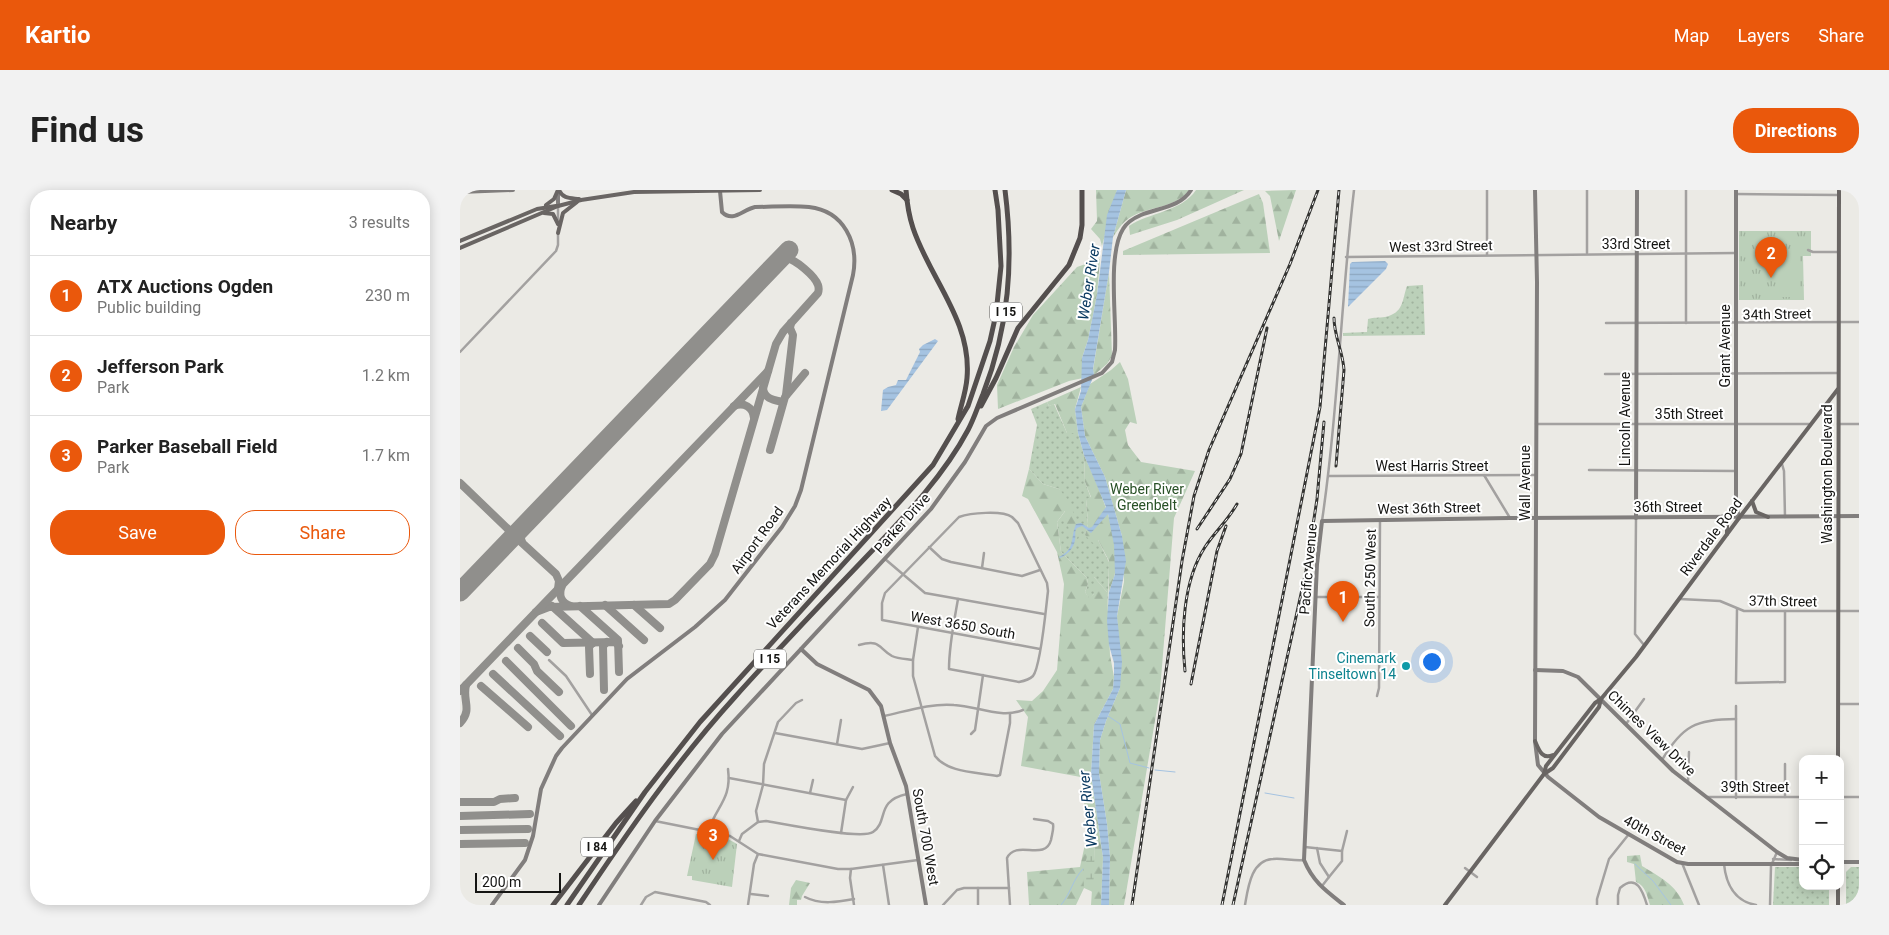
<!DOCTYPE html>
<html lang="en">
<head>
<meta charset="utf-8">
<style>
  :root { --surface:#fff; --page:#f2f2f2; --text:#222; --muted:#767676; --line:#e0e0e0; --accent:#ea580c }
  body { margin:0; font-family:Roboto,sans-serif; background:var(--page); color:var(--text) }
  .controls { position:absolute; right:15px; bottom:15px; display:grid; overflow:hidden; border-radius:10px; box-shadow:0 2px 12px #0003 }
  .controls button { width:45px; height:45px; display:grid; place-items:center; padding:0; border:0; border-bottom:1px solid var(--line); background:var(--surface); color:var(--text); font:25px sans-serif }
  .scale { position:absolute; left:15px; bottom:12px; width:86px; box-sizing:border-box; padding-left:5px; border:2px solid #141412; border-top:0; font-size:14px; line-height:18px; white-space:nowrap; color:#141412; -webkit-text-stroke:4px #fff; paint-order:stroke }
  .you { position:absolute; left:971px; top:471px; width:18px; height:18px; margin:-12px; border:4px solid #fff; border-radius:50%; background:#1a73e8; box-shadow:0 0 0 8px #1a73e833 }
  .badge { display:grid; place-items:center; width:32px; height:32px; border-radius:50%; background:var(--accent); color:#fff; font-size:16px; font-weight:700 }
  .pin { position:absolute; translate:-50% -41px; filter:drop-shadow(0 1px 2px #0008) }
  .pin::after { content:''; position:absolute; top:26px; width:18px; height:15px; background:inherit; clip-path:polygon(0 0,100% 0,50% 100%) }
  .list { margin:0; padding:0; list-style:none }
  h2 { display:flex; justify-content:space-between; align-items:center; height:65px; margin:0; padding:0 20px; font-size:21px }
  h2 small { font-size:16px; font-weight:400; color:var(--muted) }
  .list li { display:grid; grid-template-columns:32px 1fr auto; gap:15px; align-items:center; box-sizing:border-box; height:80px; padding:0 20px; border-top:1px solid var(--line) }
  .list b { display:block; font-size:19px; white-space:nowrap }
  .list p { margin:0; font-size:16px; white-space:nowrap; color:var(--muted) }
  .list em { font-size:16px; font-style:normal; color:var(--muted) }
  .actions { display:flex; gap:10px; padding:15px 20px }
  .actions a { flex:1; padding:11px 0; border:1px solid var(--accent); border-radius:20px; text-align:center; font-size:18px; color:var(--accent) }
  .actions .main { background:var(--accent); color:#fff }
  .icon { flex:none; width:28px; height:28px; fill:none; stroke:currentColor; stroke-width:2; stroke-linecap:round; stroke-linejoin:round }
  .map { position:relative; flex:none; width:1399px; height:715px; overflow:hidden; border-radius:20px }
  header { display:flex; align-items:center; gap:30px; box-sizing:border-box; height:70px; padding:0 25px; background:var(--accent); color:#fff }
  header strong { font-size:24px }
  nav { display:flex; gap:28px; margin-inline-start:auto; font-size:18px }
  .intro { display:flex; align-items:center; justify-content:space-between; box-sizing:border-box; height:120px; padding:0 30px }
  h1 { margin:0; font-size:35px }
  .button { padding:12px 22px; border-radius:20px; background:var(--accent); color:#fff; font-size:18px; font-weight:700 }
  main { display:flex; gap:30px; padding:0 30px }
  aside { flex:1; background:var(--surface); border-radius:20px; box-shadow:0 2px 12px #0003 }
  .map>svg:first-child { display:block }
  .grass { fill:url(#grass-dots) }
  .forest { fill:url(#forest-firs) }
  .wetland { fill:url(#wetland-marsh) }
  .park { fill:url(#park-tufts) }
  .pitch { fill:#bbd0b9 }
  .water { fill:url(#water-rules) }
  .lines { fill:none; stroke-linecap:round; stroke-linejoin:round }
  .stream { stroke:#a5c3e1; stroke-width:1 }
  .taxiway { stroke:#908f8c; stroke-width:8 }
  .runway { stroke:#908f8c; stroke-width:19 }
  .street { stroke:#a3a1a0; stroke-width:2.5 }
  .secondary { stroke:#817e7d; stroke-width:4 }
  .primary { stroke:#696563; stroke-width:4 }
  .highway { stroke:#544f4e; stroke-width:5 }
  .rail-casing { stroke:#343432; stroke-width:3 }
  .rail { stroke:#fff; stroke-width:1; stroke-dasharray:4; stroke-linecap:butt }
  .culture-dot { fill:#0f9aa8; stroke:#fff; stroke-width:2 }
  .labels { text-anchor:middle; stroke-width:4; stroke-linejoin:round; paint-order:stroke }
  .shield { fill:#fff; stroke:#5a5a59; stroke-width:1 }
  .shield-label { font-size:12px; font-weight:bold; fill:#141412 }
  .street-label { font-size:14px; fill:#141412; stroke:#fff }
  .park-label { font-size:14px; fill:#285126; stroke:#fff }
  .culture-label { font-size:14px; fill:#0d838f; stroke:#fff; text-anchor:end }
  .water-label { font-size:15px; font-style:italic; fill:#093960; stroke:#fff }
</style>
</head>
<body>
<header>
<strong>Kartio</strong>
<nav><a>Map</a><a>Layers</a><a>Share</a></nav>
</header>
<div class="intro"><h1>Find us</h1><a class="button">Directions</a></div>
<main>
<aside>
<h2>Nearby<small>3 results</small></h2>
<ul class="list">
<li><span class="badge">1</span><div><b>ATX Auctions Ogden</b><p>Public building</p></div><em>230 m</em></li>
<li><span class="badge">2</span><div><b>Jefferson Park</b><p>Park</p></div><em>1.2 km</em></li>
<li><span class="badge">3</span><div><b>Parker Baseball Field</b><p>Park</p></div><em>1.7 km</em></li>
</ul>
<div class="actions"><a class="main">Save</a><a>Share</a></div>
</aside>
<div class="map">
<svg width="1399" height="715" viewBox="0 0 1399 715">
  <defs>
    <pattern id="grass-dots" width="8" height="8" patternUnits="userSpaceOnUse" patternTransform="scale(1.25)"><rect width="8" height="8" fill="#bbd0b9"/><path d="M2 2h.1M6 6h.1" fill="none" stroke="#a0b29e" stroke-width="1.8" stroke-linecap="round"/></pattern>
    <pattern id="forest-firs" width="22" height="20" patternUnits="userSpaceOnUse" patternTransform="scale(1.25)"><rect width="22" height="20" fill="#bbd0b9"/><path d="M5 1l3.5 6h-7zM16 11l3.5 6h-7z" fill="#a0b29e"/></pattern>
    <pattern id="wetland-marsh" width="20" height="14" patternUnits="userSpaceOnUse" patternTransform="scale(1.25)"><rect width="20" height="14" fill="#bbd0b9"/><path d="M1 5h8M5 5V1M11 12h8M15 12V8" fill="none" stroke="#a0b29e"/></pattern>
    <pattern id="park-tufts" width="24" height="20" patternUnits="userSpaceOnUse" patternTransform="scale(1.25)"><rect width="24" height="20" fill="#bbd0b9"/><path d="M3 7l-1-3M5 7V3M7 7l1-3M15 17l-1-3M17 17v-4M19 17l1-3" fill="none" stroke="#a0b29e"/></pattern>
    <pattern id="water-rules" width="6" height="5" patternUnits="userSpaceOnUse" patternTransform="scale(1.25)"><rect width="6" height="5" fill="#a5c3e1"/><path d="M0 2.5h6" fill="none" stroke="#8da7c0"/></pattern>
  </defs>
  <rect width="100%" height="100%" fill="#ebeae5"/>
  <!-- grass -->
  <g class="grass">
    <path d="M963,95L965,145L883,146V143L907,142L908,129C914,127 919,128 925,127C944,123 942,110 947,96Z"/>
    <path d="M587,212L589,216L594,214L607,243H618L624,265L625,292L631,308L626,310L628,334L625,345L638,350L649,372L648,420L647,402L634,387V404L629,409L625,402L628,394L627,388L601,362L597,332L606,320L615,351L599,299L583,294L569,279L577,235L571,219Z"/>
    <path d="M1315,677H1343V696H1369V715H1313Z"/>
    <path d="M1391,677H1399V715H1386V682Z"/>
  </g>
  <!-- forest -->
  <g class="forest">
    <path d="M636,0H657L642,56L640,49L631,39L637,31Z"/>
    <path d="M666,0H729C716,19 686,16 668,29C662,33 657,41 653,47Z"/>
    <path d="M736,0H784L717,30L670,45L669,36C690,22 721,22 736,0Z"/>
    <path d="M836,0L819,51L810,6L805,1Z"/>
    <path d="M799,4L803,13L810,63L663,65V61Z"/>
    <path d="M640,69L637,105L628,150L622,168L623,188L609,191L538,219L537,195L554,157L573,125L617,77Z"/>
    <path d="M649,82L652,166L647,174L634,185L633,180Z"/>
    <path d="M660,172L668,189L677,234L670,232L665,240L668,255L681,272L735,281L714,328L700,501L664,715H649L650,667L647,634L639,583L640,550L646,531L660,498L657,426L664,392L662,346L645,287L625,246L621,217L630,194L651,180Z"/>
    <path d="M621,197L615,219L618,243H607L595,214L589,216L587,212Z"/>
    <path d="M624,265C640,300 660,344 655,383C654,389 651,396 649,402V371L638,350L634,354L625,345L628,334L626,309L631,307L625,292Z"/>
    <path d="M569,279L583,294L599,299L608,310L621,340L615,352L607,334L605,321L597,332L601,362L627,388L628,394L625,402L629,408L634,404V387L647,402L650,465L654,487L653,499L634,535L631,584L643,668L641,715H631L635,655L633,654L624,679V698L616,715H569L567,682L620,677L627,645L624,618L626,588L561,576L568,527L556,510L572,511L583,501L597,480L604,394L597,362L568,309L562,306Z"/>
    <path d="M1180,665L1182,676C1198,686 1217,695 1224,715H1190C1187,706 1186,696 1176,692L1174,674L1167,672V666Z"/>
    <path d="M336,690L350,693L342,706L341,710H337V715H329L331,698Z"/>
  </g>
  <!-- wetland -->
  <path class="wetland" d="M631,655H635L633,702L624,698L623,679Z"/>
  <!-- park -->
  <g class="park">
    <path d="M1279,41H1351V66H1343L1344,110H1279Z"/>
    <path d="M236,644L268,649L277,654L272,697L232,690V686H227Z"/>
  </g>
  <!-- pitch -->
  <g class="pitch">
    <path d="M1295,47H1311L1312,68H1295Z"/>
    <path d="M1340,61V107H1320L1319,61Z"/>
  </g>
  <!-- water -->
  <g class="water">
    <path d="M657,0H666L653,47L649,82L633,179L634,185L621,217L625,246L645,287L662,346L666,371L657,426L662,472L660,498L646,531L640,550L639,583L647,634L650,667L649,715H641L643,668L631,584L634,535L653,499L654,487V473L649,455L647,431L649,402L655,384L654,355L648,324L631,343L622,336L617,338C614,342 616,344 615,350C614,358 607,365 600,368L599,367C616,359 610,348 616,334L621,333L629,338L632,337L646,317L624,265L618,243L615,219L621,201L622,168L628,150L637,105L647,25Z"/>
    <path d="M925,71L928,74L926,79L888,117L890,74L892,72Z"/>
    <path d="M475,149L478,151L427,220L421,221L423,200L428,197L436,195L438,190H446L460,162L459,159L463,155Z"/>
  </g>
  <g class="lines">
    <!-- stream -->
    <g class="stream">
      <path d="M648,526L660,534L670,573L689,578"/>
      <path d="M695,580L715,582"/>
      <path d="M805,603L834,608"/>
      <path d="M631,655L628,647L627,628L636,617"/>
      <path d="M1175,674L1193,691L1211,715"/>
      <path d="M601,715C611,703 613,689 623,679"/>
    </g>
    <!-- taxiway -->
    <g class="taxiway">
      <path d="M303,198C304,209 314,210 323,212"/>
      <path d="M326,205L333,145L330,138L331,133"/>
      <path d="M274,216C284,212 293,217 294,228"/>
      <path d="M310,260L325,207L345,183"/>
      <path d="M0,293L48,339L50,345L47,353"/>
      <path d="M62,352L60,345L64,336"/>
      <path d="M47,353L54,350L60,351L96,384L99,391L98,399"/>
      <path d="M102,396C98,405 101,413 111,416"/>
      <path d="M145,415L184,450"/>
      <path d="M174,415L200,438"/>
      <path d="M92,416L133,453"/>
      <path d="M120,416L158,450L159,482"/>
      <path d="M76,422L89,417L209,414L215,410L250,374L255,364L316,154L323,142L358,103C359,100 359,98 358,95C355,86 335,69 326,68L317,72"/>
      <path d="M82,433L103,453L155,452L159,456"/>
      <path d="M70,446L87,462"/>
      <path d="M58,458L74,474L77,481L99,502"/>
      <path d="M46,471L111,536"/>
      <path d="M33,484L100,546"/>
      <path d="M130,484L129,457L132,453"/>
      <path d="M21,496L68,537"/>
      <path d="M144,500L143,456L147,452"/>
      <path d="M0,501L308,181"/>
      <path d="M0,533C13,519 2,511 6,495"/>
      <path d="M0,612H34L40,609L55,608"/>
      <path d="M0,626L70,624"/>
      <path d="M0,640L68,639"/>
      <path d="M0,654L65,653"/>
    </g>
    <!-- runway -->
    <path class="runway" d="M0,402L329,60"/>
    <!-- street -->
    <g class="street">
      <path d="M1127,0V63"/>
      <path d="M1276,4L1379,5"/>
      <path d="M98,31V16"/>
      <path d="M1348,60L1353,62H1378"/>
      <path d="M1027,65V0"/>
      <path d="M886,67L1276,63"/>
      <path d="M1146,133L1399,132"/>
      <path d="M1226,133V0"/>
      <path d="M0,162L96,61L98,55V42"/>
      <path d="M1145,184L1378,183"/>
      <path d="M1076,234H1349"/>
      <path d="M1378,234H1399"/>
      <path d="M1322,274L1324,281L1325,327"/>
      <path d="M1129,280L1276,281"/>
      <path d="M1024,285L1050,328"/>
      <path d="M869,286L1076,285"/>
      <path d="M1176,328L1175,444L1184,455"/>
      <path d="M862,331C878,222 881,110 894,0"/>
      <path d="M469,357L482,369L491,372L562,386L580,380"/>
      <path d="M425,369L465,403L584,424"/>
      <path d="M522,378L524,363"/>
      <path d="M856,407H919"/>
      <path d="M498,409C494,432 489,455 489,479L559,492C564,491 569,490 573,486C581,476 586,417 588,401L587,393L558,333C556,331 554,329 552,327C542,320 510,323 499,327L425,403L422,413V430C474,440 527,449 580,459"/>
      <path d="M1220,409L1260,411L1284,421H1399"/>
      <path d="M1277,419L1276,493L1325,492V421"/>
      <path d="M458,437L453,470V486L475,566C488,583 517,582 537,586L540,585L550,533V524"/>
      <path d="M399,455C421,449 418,458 432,466C438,469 447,469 453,470"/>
      <path d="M89,470L106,486L132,525"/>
      <path d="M917,506L919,498L920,330"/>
      <path d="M1378,514H1399"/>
      <path d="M424,526C447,521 471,513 494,515C517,516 541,529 563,520"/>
      <path d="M1166,534L1184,509"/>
      <path d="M315,543L402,559L430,553"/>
      <path d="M511,544L515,540L523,485"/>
      <path d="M377,554L381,530"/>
      <path d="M1202,570C1222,536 1236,529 1276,529"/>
      <path d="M269,588L386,610"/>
      <path d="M1228,592L1229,562"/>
      <path d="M350,603L353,590"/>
      <path d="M1248,607H1343"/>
      <path d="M1325,607V574"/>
      <path d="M1380,607H1399"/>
      <path d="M1276,608V516"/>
      <path d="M195,631L270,646L298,664L378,679H391L458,670"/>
      <path d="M298,632L306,631C324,634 402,650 413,642C429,631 415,611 447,604"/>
      <path d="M248,642C256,616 272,610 268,579"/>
      <path d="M381,643L386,610L393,597"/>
      <path d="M279,651L282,644L298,632L296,621L303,595L304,574L318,532L336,513L342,510"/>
      <path d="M845,657L882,661V671L869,687L860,673L857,658"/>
      <path d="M882,661L887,641"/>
      <path d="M1313,669L1331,670"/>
      <path d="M1222,673L1239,715"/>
      <path d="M1264,674C1266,694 1274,711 1296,715"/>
      <path d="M423,675L429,715"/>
      <path d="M1005,678L1017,687"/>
      <path d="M391,679L390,688L394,715"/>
      <path d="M862,696L869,687"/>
      <path d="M291,704L308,706"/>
      <path d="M345,707C360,715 378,712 394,709"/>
      <path d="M181,715L186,707L195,702L246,712L250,715"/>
      <path d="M288,715L294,674L298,664"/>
      <path d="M483,715L497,700L504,698H549"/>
      <path d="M518,715V698"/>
      <path d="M550,715L547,668C556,649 585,672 591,650C592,644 594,639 593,634L588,631L574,629"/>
      <path d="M785,715C788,698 791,670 813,669C823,668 833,671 844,670"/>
      <path d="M1137,715V709L1149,669L1169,644"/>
      <path d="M1158,715V705L1160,698C1177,683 1183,702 1187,715"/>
      <path d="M1310,715L1311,676L1317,662"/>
    </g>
    <!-- secondary -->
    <g class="secondary">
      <path d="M98,0V16"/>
      <path d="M1075,0L1077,92L1075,551L1078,575L1088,587L1139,627L1217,672L1228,674H1343"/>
      <path d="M0,2L53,0"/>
      <path d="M1276,314L1279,328"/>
      <path d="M1261,327L1273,322L1276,312V0"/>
      <path d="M1176,328L1177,0"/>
      <path d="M341,459L357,474L409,500L421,516L430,553L446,596L466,715"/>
      <path d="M1075,480L1103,481L1118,487L1213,581L1317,662L1327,668L1343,670"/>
      <path d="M1380,672H1399"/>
      <path d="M32,715L65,670L73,646L81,599L96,566L102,558L167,489L235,437L265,410L322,337L335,316L341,300L393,85C399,53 384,21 349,17C331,15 312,17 295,17C282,20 273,33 262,22L260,1"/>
      <path d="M139,715L195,631L262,544L471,319L505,272L526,236L537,228L642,183L652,172L655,160C657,129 647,65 663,39C667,32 674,28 681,25C698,18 721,17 731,0"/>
      <path d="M884,715C866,701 853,692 844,670L857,374L862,331L1050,328L1399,326"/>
    </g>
    <!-- primary -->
    <g class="primary">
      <path d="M99,0C103,9 110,8 119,9"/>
      <path d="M86,15L94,9L98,0"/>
      <path d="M84,23L93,24L98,34"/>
      <path d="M98,43L103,23L117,12"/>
      <path d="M0,51L77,19L96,16"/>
      <path d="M0,58L98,16L121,10L174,2L300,0"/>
      <path d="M1292,311L1296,322L1308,327"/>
      <path d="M1258,328L1267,335V344"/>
      <path d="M1075,551C1079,560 1082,570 1093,565"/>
      <path d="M1378,569L1379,0"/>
      <path d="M1084,584L1086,576L1135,513L1141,509L1176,467L1279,328L1378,199"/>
      <path d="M1378,696V715"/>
      <path d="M985,715L1084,584L1093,578L1139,517L1141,509"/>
    </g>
    <!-- highway -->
    <g class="highway">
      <path d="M432,0L441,4L447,10"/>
      <path d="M446,0C447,13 449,26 453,38C470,89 512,131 507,188C506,202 501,215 498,229"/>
      <path d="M521,216L536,188L558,138L609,75L620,48L622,35V0"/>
      <path d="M93,715L156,633L176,611"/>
      <path d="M107,715L185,602L240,532L473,275L508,216L530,151L536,124L541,76L538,20L535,0"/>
      <path d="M119,715C167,643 216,572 275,507C318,459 363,412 408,365C444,327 483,287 508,240C514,229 518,216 523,204C549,137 554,71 545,0"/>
    </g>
    <defs>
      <g id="rail">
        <path d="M874,128C874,146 883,162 884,180L876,276"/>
        <path d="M737,339L770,289L781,264L807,138"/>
        <path d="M725,481C721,442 723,391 745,357C755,342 768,330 777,314"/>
        <path d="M731,494L757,361L766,336"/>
        <path d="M672,715L722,371L734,306L749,260L830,74L858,0"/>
        <path d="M762,715L860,217L879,0"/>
        <path d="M773,715L846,381L857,309L864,232"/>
      </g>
    </defs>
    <!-- rail casing -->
    <use href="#rail" class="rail-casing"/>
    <!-- rail -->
    <use href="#rail" class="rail"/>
  </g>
  <!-- markers -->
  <circle class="culture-dot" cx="946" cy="476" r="5"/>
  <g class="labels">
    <!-- shield labels -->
    <g class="shield">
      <rect x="530" y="112.5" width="32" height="19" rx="4"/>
      <rect x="294" y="459.5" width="32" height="19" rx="4"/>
      <rect x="121" y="647.5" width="32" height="19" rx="4"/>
    </g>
    <g class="shield-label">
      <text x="546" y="126">I 15</text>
      <text x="310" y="473">I 15</text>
      <text x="137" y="661">I 84</text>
    </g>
    <!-- street labels -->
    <g class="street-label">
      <text x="1176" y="59">33rd Street</text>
      <text transform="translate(981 56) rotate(-1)" y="5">West 33rd Street</text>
      <text transform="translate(1317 124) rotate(-1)" y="5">34th Street</text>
      <text transform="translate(1265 156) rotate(-90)" y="5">Grant Avenue</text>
      <text x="1229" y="229">35th Street</text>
      <text transform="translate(1165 229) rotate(-90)" y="5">Lincoln Avenue</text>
      <text x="972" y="281">West Harris Street</text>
      <text transform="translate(1367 284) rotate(-90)" y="5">Washington Boulevard</text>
      <text transform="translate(1065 293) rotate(-90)" y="5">Wall Avenue</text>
      <text x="1208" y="322">36th Street</text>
      <text transform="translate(969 318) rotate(-1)" y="5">West 36th Street</text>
      <text transform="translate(442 333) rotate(-48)" y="5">Parker Drive</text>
      <text transform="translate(1251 347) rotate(-53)" y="5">Riverdale Road</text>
      <text transform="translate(297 350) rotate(-54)" y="5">Airport Road</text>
      <text transform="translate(369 373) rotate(-47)" y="5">Veterans Memorial Highway</text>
      <text transform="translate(848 379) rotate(-85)" y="5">Pacific Avenue</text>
      <text transform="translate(910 388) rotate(-89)" y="5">South 250 West</text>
      <text transform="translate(1323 411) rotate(1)" y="5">37th Street</text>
      <text transform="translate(503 435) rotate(10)" y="5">West 3650 South</text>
      <text transform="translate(1192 543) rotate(44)" y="5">Chimes View Drive</text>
      <text x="1295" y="602">39th Street</text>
      <text transform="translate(1195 645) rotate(28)" y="5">40th Street</text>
      <text transform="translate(466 647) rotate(80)" y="5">South 700 West</text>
    </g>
    <!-- park labels -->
    <g class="park-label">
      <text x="687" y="304">Weber River<tspan x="687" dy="16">Greenbelt</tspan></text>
    </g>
    <!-- culture labels -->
    <g class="culture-label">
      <text x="936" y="473">Cinemark<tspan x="936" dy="16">Tinseltown 14</tspan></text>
    </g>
    <!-- water labels -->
    <g class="water-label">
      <text transform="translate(629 92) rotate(-81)" y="5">Weber River</text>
      <text transform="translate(628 619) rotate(-96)" y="5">Weber River</text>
    </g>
  </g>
</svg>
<div class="controls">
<button>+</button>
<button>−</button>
<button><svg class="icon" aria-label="locate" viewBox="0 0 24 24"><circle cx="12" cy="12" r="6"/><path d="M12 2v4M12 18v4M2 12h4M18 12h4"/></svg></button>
</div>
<div class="scale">200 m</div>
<div class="you"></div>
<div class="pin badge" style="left:883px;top:432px">1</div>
<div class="pin badge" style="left:1311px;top:88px">2</div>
<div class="pin badge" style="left:253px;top:670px">3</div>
</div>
</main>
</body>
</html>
